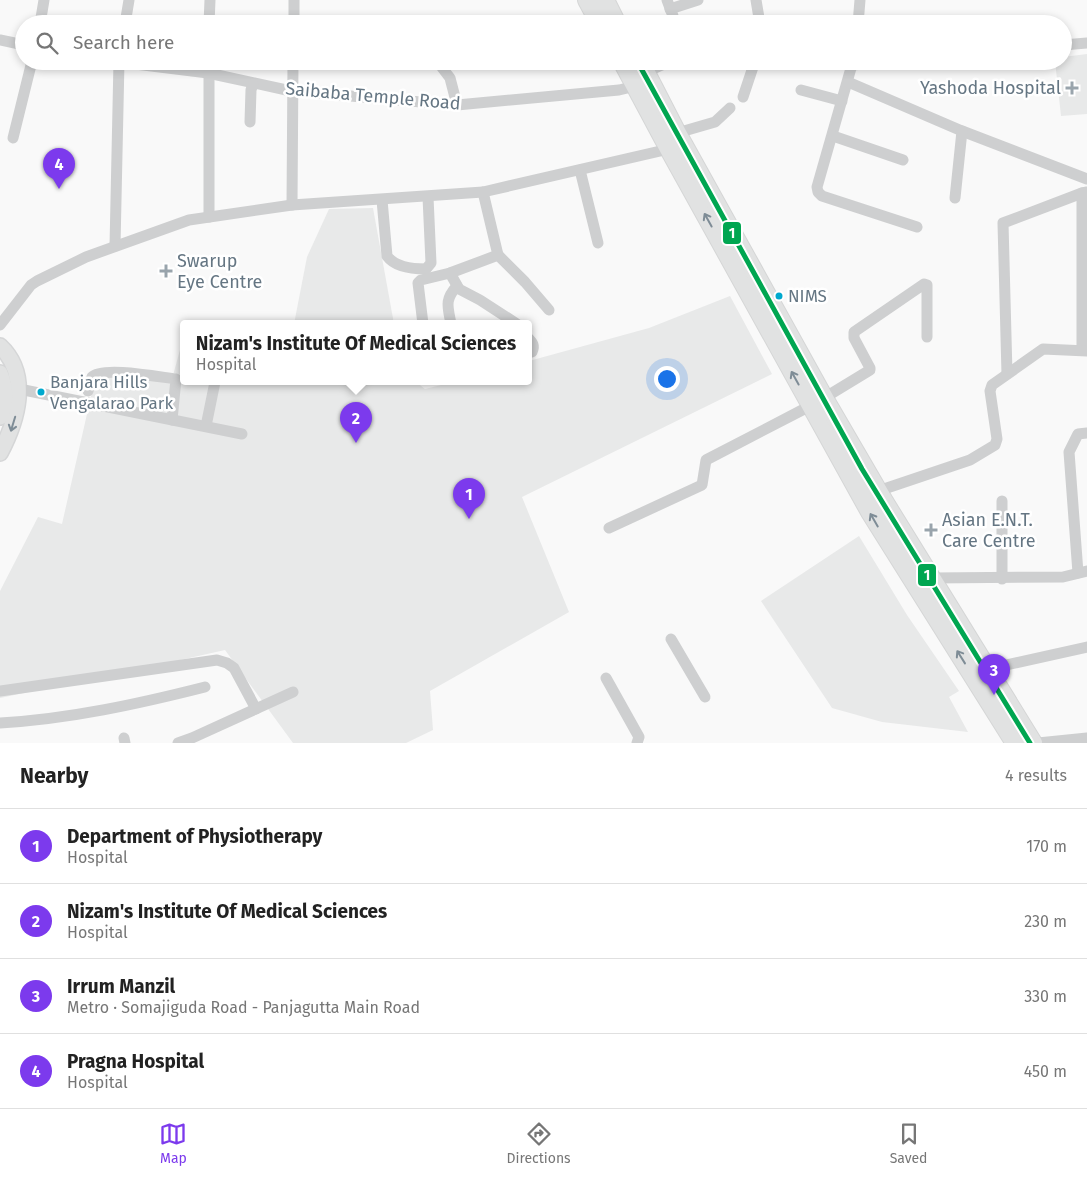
<!DOCTYPE html>
<html lang="en">
<head>
<meta charset="utf-8">
<style>
  :root { --surface:#fff; --page:#f2f2f2; --text:#222; --muted:#767676; --line:#e0e0e0; --accent:#7c3aed }
  body { margin:0; font-family:"Fira Sans",sans-serif; background:var(--page); color:var(--text) }
  .you { position:absolute; left:666px; top:378px; width:18px; height:18px; margin:-12px; border:4px solid #fff; border-radius:50%; background:#1a73e8; box-shadow:0 0 0 8px #1a73e833 }
  .badge { display:grid; place-items:center; width:32px; height:32px; border-radius:50%; background:var(--accent); color:#fff; font-size:16px; font-weight:700 }
  .pin { position:absolute; translate:-50% -41px; filter:drop-shadow(0 1px 2px #0008) }
  .pin::after { content:''; position:absolute; top:26px; width:18px; height:15px; background:inherit; clip-path:polygon(0 0,100% 0,50% 100%) }
  .popup { position:absolute; left:180px; top:320px; width:352px; height:65px; box-sizing:border-box; display:grid; place-content:center; border-radius:5px; background:var(--surface); filter:drop-shadow(0 1px 4px #0005); font-size:16px; white-space:nowrap; color:var(--muted) }
  .popup b { font-size:19px; color:var(--text) }
  .popup::after { content:''; position:absolute; left:50%; top:100%; margin-left:-10px; border:10px solid transparent; border-top-color:var(--surface) }
  .list { margin:0; padding:0; list-style:none }
  h2 { display:flex; justify-content:space-between; align-items:center; height:65px; margin:0; padding:0 20px; font-size:21px }
  h2 small { font-size:16px; font-weight:400; color:var(--muted) }
  .list li { display:grid; grid-template-columns:32px 1fr auto; gap:15px; align-items:center; box-sizing:border-box; height:75px; padding:0 20px; border-top:1px solid var(--line) }
  .list b { display:block; font-size:19px; white-space:nowrap }
  .list p { margin:0; font-size:16px; white-space:nowrap; color:var(--muted) }
  .list em { font-size:16px; font-style:normal; color:var(--muted) }
  .icon { flex:none; width:28px; height:28px; fill:none; stroke:currentColor; stroke-width:2; stroke-linecap:round; stroke-linejoin:round }
  .map { position:relative; flex:none; width:1087px; height:743px; overflow:hidden }
  .search { position:absolute; background:var(--surface); box-shadow:0 2px 8px #0003; left:15px; right:15px; top:15px; height:55px; display:flex; align-items:center; gap:12px; box-sizing:border-box; padding:0 18px; border-radius:28px; color:var(--muted); font-size:19px }
  .sheet { height:365px; background:var(--surface) }
  nav { display:flex; justify-content:space-around; align-items:center; box-sizing:border-box; height:70px; border-top:1px solid var(--line); background:var(--surface); font-size:14px; color:var(--muted) }
  nav a { display:grid; justify-items:center; gap:2px }
  nav .on { color:var(--accent) }
  .map>svg:first-child { display:block }
  .built { fill:#e8e9e9 }
  .lines { fill:none; stroke-linecap:round; stroke-linejoin:round }
  .major-casing { stroke:#d5d6d7; stroke-width:18 }
  .highway-casing { stroke:#d5d6d6; stroke-width:20 }
  .minor { stroke:#cecfd0; stroke-width:11 }
  .major { stroke:#e1e2e2; stroke-width:15 }
  .highway { stroke:#e1e2e2; stroke-width:18 }
  .metro-1-casing { stroke:#fff; stroke-width:9 }
  .metro-1 { stroke:#00a651; stroke-width:5 }
  .oneway { stroke:#7e8c96 }
  .poi-dot { fill:#99a4ac; stroke:#fff; stroke-width:2 }
  .bus-dot { fill:#00a9ce; stroke:#fff; stroke-width:2 }
  .labels { text-anchor:middle; stroke-width:5; stroke-linejoin:round; paint-order:stroke }
  .bus-label { font-size:17px; fill:#657683; stroke:#fff; text-anchor:start }
  .poi-label { font-size:18px; fill:#657683; stroke:#fff; text-anchor:start }
  .street-label { font-size:18px; fill:#657683; stroke:#fff }
  .line-badge { stroke:#fff; stroke-width:2 }
  .badge-label { font-size:14px; text-anchor:middle; font-weight:bold; fill:#fff }
</style>
</head>
<body>
<div class="map">
<svg width="1087" height="743" viewBox="0 0 1087 743">
  <rect width="100%" height="100%" fill="#f9f9f9"/>
  <!-- built -->
  <g class="built">
    <path d="M1087,54V114L1061,116L1055,61H1063V57Z"/>
    <path d="M373,208L394,324H294L307,257L329,209Z"/>
    <path d="M730,296L772,374L522,497L569,612L430,691L433,730L406,743H293L225,650L140,669L0,698V591L38,517L62,524L97,370L172,379L183,339L184,382H416L425,389L453,382H528L529,361L649,328Z"/>
    <path d="M859,536L907,615L959,691L949,697L968,732L882,722L832,708L761,601Z"/>
  </g>
  <g class="lines">
    <defs>
      <g id="major">
        <path d="M0,346C31,375 17,421 0,453"/>
        <path d="M0,373C6,388 7,402 0,417"/>
      </g>
      <g id="highway">
        <path d="M587,0L600,24"/>
        <path d="M605,0L617,24"/>
        <path d="M622,61L669,149L870,512L1015,743"/>
        <path d="M640,61L677,133L828,405L885,503L1033,743"/>
      </g>
    </defs>
    <!-- major casing -->
    <use href="#major" class="major-casing"/>
    <!-- highway casing -->
    <use href="#highway" class="highway-casing"/>
    <!-- minor -->
    <g class="minor">
      <path d="M294,0V24"/>
      <path d="M667,0L676,24"/>
      <path d="M756,0L760,24"/>
      <path d="M670,9L698,0"/>
      <path d="M294,20L322,24"/>
      <path d="M40,24L44,0"/>
      <path d="M125,24L129,0"/>
      <path d="M209,24L210,0"/>
      <path d="M858,24L860,0"/>
      <path d="M0,40L24,45"/>
      <path d="M1063,45L1087,43"/>
      <path d="M111,61L208,73L291,91L457,105L619,90L636,86"/>
      <path d="M209,61V217"/>
      <path d="M437,61L450,78L457,105"/>
      <path d="M840,61L853,65L894,61"/>
      <path d="M853,61L817,187L818,192L822,196L917,227"/>
      <path d="M646,72L671,61"/>
      <path d="M848,82L962,131L1087,179"/>
      <path d="M801,90L842,101"/>
      <path d="M743,97L755,61"/>
      <path d="M250,122L251,90L253,84"/>
      <path d="M677,133L715,122L730,108"/>
      <path d="M833,136L903,160"/>
      <path d="M13,138L32,61"/>
      <path d="M580,170L598,243"/>
      <path d="M1082,193V350"/>
      <path d="M955,198L962,131"/>
      <path d="M382,200L387,256C395,267 413,269 426,269L431,263L428,197"/>
      <path d="M292,205L293,61"/>
      <path d="M115,246L119,61"/>
      <path d="M498,255L525,282L549,310"/>
      <path d="M450,273L459,289L480,300L517,324"/>
      <path d="M423,324L418,283L421,280L450,273L498,255L483,192"/>
      <path d="M451,324C448,307 444,300 457,286"/>
      <path d="M0,325L31,285L37,281L86,257L189,220L292,205L483,192L669,149"/>
      <path d="M528,338C533,343 535,346 532,352L528,353"/>
      <path d="M1007,374L1003,223L1082,193L1087,192"/>
      <path d="M19,389L242,434"/>
      <path d="M88,391L92,377C102,366 159,377 176,379L172,420"/>
      <path d="M824,398L870,370V368L854,338V332L924,284L927,285V337"/>
      <path d="M206,426L215,382"/>
      <path d="M878,491L970,460L995,445L997,439L990,391L992,385L1043,349L1087,351"/>
      <path d="M1002,501V579"/>
      <path d="M609,528L702,485L706,460L810,406"/>
      <path d="M1078,573L1069,452L1078,434L1087,433"/>
      <path d="M932,578L1063,577L1087,571"/>
      <path d="M671,639L705,697"/>
      <path d="M988,669L1087,647"/>
      <path d="M606,678L639,737L637,743"/>
      <path d="M0,691L217,660L227,663L234,668L256,709"/>
      <path d="M0,723C69,719 138,704 205,687"/>
      <path d="M124,738L125,743"/>
      <path d="M178,743L192,738L293,692"/>
      <path d="M1038,743L1087,738"/>
    </g>
    <!-- major -->
    <use href="#major" class="major"/>
    <!-- highway -->
    <use href="#highway" class="highway"/>
    <defs>
      <path id="metro-1" d="M637,61L862,469L1030,743"/>
    </defs>
    <!-- metro-1 casing -->
    <use href="#metro-1" class="metro-1-casing"/>
    <!-- metro-1 -->
    <use href="#metro-1" class="metro-1"/>
  </g>
  <!-- one-way arrows -->
  <defs><path id="oneway-shaft" d="M-6 0H5M1.5-3L5.5 0L1.5 3" fill="none" stroke-width="1.6" stroke-linecap="round" stroke-linejoin="round" transform="scale(1.25)"/></defs>
  <g class="oneway">
    <use href="#oneway-shaft" transform="translate(708 220) rotate(-119)"/>
    <use href="#oneway-shaft" transform="translate(795 378) rotate(-119)"/>
    <use href="#oneway-shaft" transform="translate(13 424) rotate(107)"/>
    <use href="#oneway-shaft" transform="translate(874 520) rotate(-120)"/>
    <use href="#oneway-shaft" transform="translate(961 657) rotate(-122)"/>
  </g>
  <!-- markers -->
  <g class="poi-dot">
    <path d="M1069.5 80.5h5v5h5v5h-5v5h-5v-5h-5v-5h5z"/>
    <path d="M163.5 263.5h5v5h5v5h-5v5h-5v-5h-5v-5h5z"/>
    <path d="M928.5 522.5h5v5h5v5h-5v5h-5v-5h-5v-5h5z"/>
  </g>
  <g class="bus-dot">
    <circle cx="779" cy="296" r="4.5"/>
    <circle cx="41" cy="392" r="4.5"/>
  </g>
  <g class="labels">
    <!-- bus labels -->
    <g class="bus-label">
      <text x="788" y="302">NIMS</text>
      <text x="50" y="388">Banjara Hills<tspan x="50" dy="21">Vengalarao Park</tspan></text>
    </g>
    <!-- poi labels -->
    <g class="poi-label">
      <text x="1061" y="94" text-anchor="end">Yashoda Hospital</text>
      <text x="177" y="267">Swarup<tspan x="177" dy="21">Eye Centre</tspan></text>
      <text x="942" y="526">Asian E.N.T.<tspan x="942" dy="21">Care Centre</tspan></text>
    </g>
    <!-- street labels -->
    <g class="street-label">
      <text transform="translate(373 96) rotate(5)" y="6">Saibaba Temple Road</text>
    </g>
  </g>
  <g class="line-badge">
    <rect x="722" y="221" width="20" height="24" rx="5" fill="#00a651"/>
    <rect x="917" y="563" width="20" height="24" rx="5" fill="#00a651"/>
  </g>
  <g class="badge-label">
    <text x="732" y="238">1</text>
    <text x="927" y="580">1</text>
  </g>
</svg>
<div class="you"></div>
<div class="pin badge" style="left:469px;top:519px">1</div>
<div class="pin badge" style="left:356px;top:443px">2</div>
<div class="popup"><b>Nizam's Institute Of Medical Sciences</b>Hospital</div>
<div class="pin badge" style="left:994px;top:695px">3</div>
<div class="pin badge" style="left:59px;top:189px">4</div>
<div class="search"><svg class="icon" aria-label="search" viewBox="0 0 24 24"><circle cx="10" cy="10" r="6"/><path d="M15 15l6 6"/></svg>Search here</div>
</div>
<section class="sheet">
<h2>Nearby<small>4 results</small></h2>
<ul class="list">
<li><span class="badge">1</span><div><b>Department of Physiotherapy</b><p>Hospital</p></div><em>170 m</em></li>
<li><span class="badge">2</span><div><b>Nizam's Institute Of Medical Sciences</b><p>Hospital</p></div><em>230 m</em></li>
<li><span class="badge">3</span><div><b>Irrum Manzil</b><p>Metro · Somajiguda Road - Panjagutta Main Road</p></div><em>330 m</em></li>
<li><span class="badge">4</span><div><b>Pragna Hospital</b><p>Hospital</p></div><em>450 m</em></li>
</ul>
</section>
<nav>
<a class="on"><svg class="icon" aria-label="map" viewBox="0 0 24 24"><path d="M3 6l6-2 6 2 6-2v14l-6 2-6-2-6 2zM9 4v14M15 6v14"/></svg>Map</a>
<a><svg class="icon" aria-label="directions" viewBox="0 0 24 24"><path d="M12 3l9 9-9 9-9-9zM9 14v-3h6M13 9l2 2-2 2"/></svg>Directions</a>
<a><svg class="icon" aria-label="saved" viewBox="0 0 24 24"><path d="M7 4h10v16l-5-4-5 4z"/></svg>Saved</a>
</nav>
</body>
</html>
